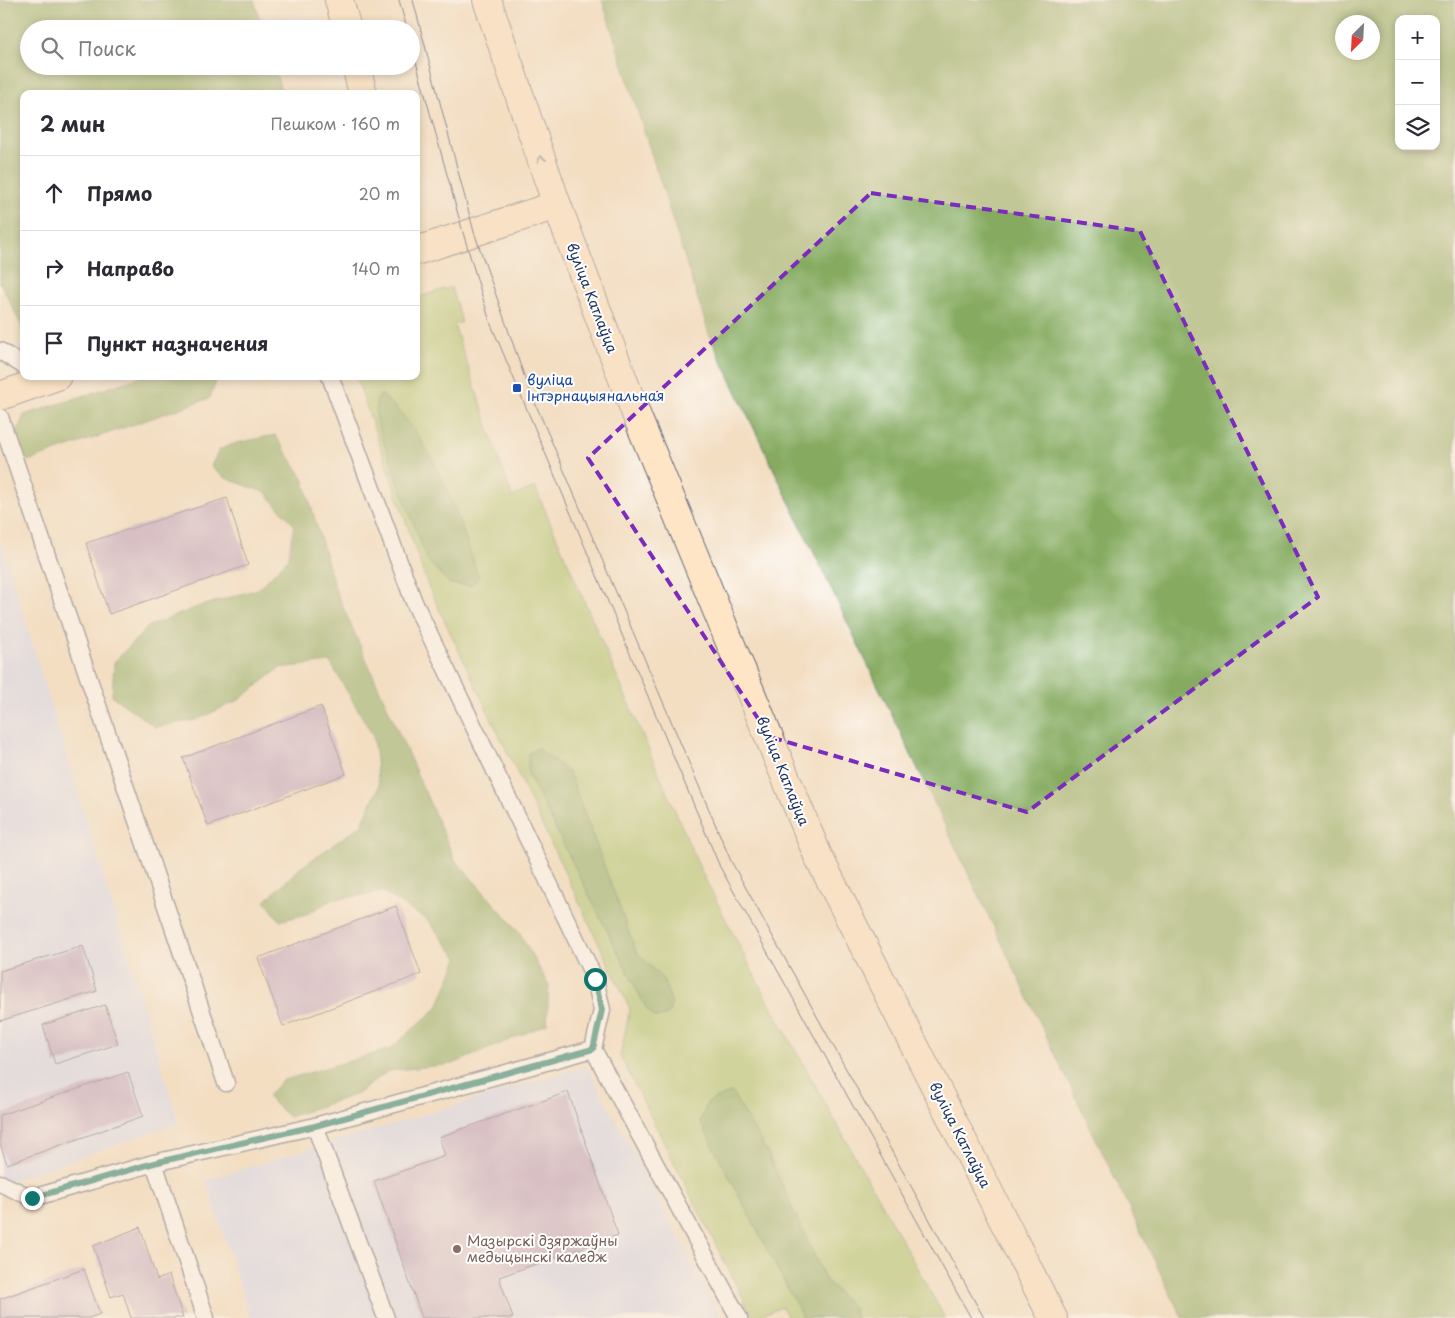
<!DOCTYPE html>
<html lang="ru">
<head>
<meta charset="utf-8">
<style>
  :root { --surface:#fff; --page:#f7f7f7; --text:#2b2b33; --muted:#7c7c81; --line:#e1e1e2 }
  body { margin:0; font-family:"Playpen Sans",sans-serif; background:var(--page); color:var(--text) }
  .controls { position:absolute; right:15px; top:15px; display:grid; overflow:hidden; border-radius:10px; box-shadow:0 2px 8px #0003 }
  .controls button { width:45px; height:45px; display:grid; place-items:center; padding:0; border:0; border-bottom:1px solid var(--line); background:var(--surface); color:var(--text); font:25px sans-serif }
  .compass { position:absolute; left:1335px; top:15px; width:45px; height:45px; border-radius:50%; background:var(--surface); box-shadow:0 2px 8px #0003; rotate:204deg }
  .stop { position:absolute; width:15px; height:15px; margin:-11px; border:4px solid #0f766e; border-radius:50%; background:#fff }
  .stop.end { background:#0f766e; border-color:#fff; box-shadow:0 1px 5px #0008 }
  .list { margin:0; padding:0; list-style:none }
  h2 { display:flex; justify-content:space-between; align-items:center; height:65px; margin:0; padding:0 20px; font-size:21px }
  h2 small { font-size:16px; font-weight:400; color:var(--muted) }
  .list li { display:grid; grid-template-columns:32px 1fr auto; gap:15px; align-items:center; box-sizing:border-box; height:75px; padding:0 20px; border-top:1px solid var(--line) }
  .list b { display:block; font-size:19px; white-space:nowrap }
  .list em { font-size:16px; font-style:normal; color:var(--muted) }
  .icon { flex:none; width:28px; height:28px; fill:none; stroke:currentColor; stroke-width:2; stroke-linecap:round; stroke-linejoin:round }
  .map { position:relative; flex:none; width:1455px; height:1318px; overflow:hidden }
  .search { position:absolute; background:var(--surface); box-shadow:0 2px 8px #0003; left:20px; top:20px; width:400px; height:55px; display:flex; align-items:center; gap:12px; box-sizing:border-box; padding:0 18px; border-radius:28px; color:var(--muted); font-size:19px }
  .panel { position:absolute; background:var(--surface); box-shadow:0 2px 8px #0003; left:20px; top:90px; width:400px; height:290px; border-radius:10px }
  .map>svg:first-child { display:block }
  .built { fill:#d3d9f9 }
  .green { fill:#a8c66d; stroke:#627a66 }
  .forest { fill:#86ab60; stroke:#506d5f; fill-rule:evenodd }
  .building { fill:#b79ac4 }
  .lines { fill:none; stroke-linecap:round; stroke-linejoin:round }
  .service-casing { stroke:#676c81; stroke-width:19 }
  .secondary-casing { stroke:#676c81; stroke-width:30 }
  .service { stroke:#fff; stroke-width:16 }
  .secondary { stroke:#fee5c5; stroke-width:28 }
  .tram { stroke:#1b2f5e; stroke-width:1 }
  .oneway { stroke:#8c8a92 }
  .route { stroke:#0f766e; stroke-width:6 }
  .marked { fill:none; stroke:#7b2cbf; stroke-width:4; stroke-dasharray:10 6; stroke-linejoin:round }
  .transit-dot { fill:#1a4fb4; stroke:#fff; stroke-width:2 }
  .education-dot { fill:#8d6e63; stroke:#fff; stroke-width:2 }
  .labels { text-anchor:middle; stroke-width:4; stroke-linejoin:round; paint-order:stroke }
  .street-label { font-size:14px; fill:#1b2f5e; stroke:#fff }
  .transit-label { font-size:14px; fill:#164399; stroke:#fff; text-anchor:start }
  .education-label { font-size:14px; fill:#785e54; stroke:#fff; text-anchor:start }
</style>
</head>
<body>
<div class="map">
<svg width="1455" height="1318" viewBox="0 0 1455 1318">
  <rect width="100%" height="100%" fill="#fff"/>
  <filter id="ink" filterUnits="userSpaceOnUse"><feTurbulence type="fractalNoise" baseFrequency=".02" numOctaves="2"/><feDisplacementMap in="SourceGraphic" scale="10" xChannelSelector="R" yChannelSelector="G"/><feConvolveMatrix kernelMatrix="1 2 1 2 8 2 1 2 1" color-interpolation-filters="sRGB"/></filter>
  <filter id="wash" filterUnits="userSpaceOnUse"><feTurbulence type="fractalNoise" baseFrequency=".0096" numOctaves="4" result="noise"/><feDisplacementMap in="SourceGraphic" scale="20" xChannelSelector="R" yChannelSelector="G"/><feGaussianBlur stdDeviation="1.12" result="paint"/><feColorMatrix in="noise" values="0 0 0 0 0 0 0 0 0 0 0 0 0 0 0 0 0 1.4 0 .05"/><feComposite in="paint" operator="in"/></filter>
  <g filter="url(#wash)">
    <rect width="100%" height="100%" fill="#f3dec2"/>
    <!-- built -->
    <g class="built">
      <path d="M0,538L179,1123L0,1185Z"/>
      <path d="M587,1066L722,1318H250L206,1180Z"/>
    </g>
    <!-- green -->
    <path class="green" d="M451,287L462,322L454,325L512,497L535,487L702,873L761,988L945,1318H788L782,1307L753,1318L620,1056L630,1009L428,586L356,376H416V298Z"/>
    <!-- forest -->
    <g class="forest">
      <path d="M0,0H254L263,29H29V66H274L282,94H24V331L0,282Z"/>
      <path d="M602,0H1455V1318H1182L710,337ZM1399,19H1436V146H1399ZM1342,22H1372V52H1342Z"/>
      <path d="M144,376H218L210,398L28,461C9,442 15,438 24,415Z"/>
      <path d="M381,394C434,437 458,515 479,578L470,586L450,584L427,560L376,421V402Z"/>
      <path d="M275,435L303,478L336,591L455,860L517,929L549,985L547,1024L453,1064L388,1071L357,1094L289,1117L267,1097L281,1081L390,1049L438,1007L458,958L427,920L383,892L331,900L307,914L280,921L265,901L299,869L361,825L379,787L373,736L330,662L280,668L239,700L196,720L155,727L112,696L114,662L149,626L197,607L258,589L288,559L294,525L266,493L225,478L211,466L219,450L236,443Z"/>
      <path d="M538,748L569,772L636,951L663,979L672,1003L668,1015L656,1018L647,1010L528,774V753Z"/>
      <path d="M732,1092L766,1150L825,1279L853,1308L856,1318H803L700,1121L708,1102Z"/>
    </g>
    <g id="blocks">
      <!-- building -->
      <g class="building">
        <path d="M227,498L248,565L109,614L86,543Z"/>
        <path d="M321,706L346,774L208,826L183,758Z"/>
        <path d="M396,906L421,974L283,1026L258,958Z"/>
        <path d="M83,946L97,991L0,1021V971Z"/>
        <path d="M105,1005L118,1044L55,1064L43,1025Z"/>
        <path d="M128,1072L143,1116L7,1164L0,1144V1115Z"/>
        <path d="M568,1092L618,1235L499,1277L513,1318H422L374,1181L445,1156L439,1137Z"/>
        <path d="M140,1227L157,1280L169,1275L183,1318H131L123,1293L111,1297L93,1246Z"/>
        <path d="M84,1269L100,1314L89,1318H0V1299Z"/>
      </g>
    </g>
  </g>
  <g filter="url(#ink)">
    <use href="#blocks" fill-opacity="0" stroke="#676c81" stroke-width="1"/>
    <g class="lines">
      <defs>
        <g id="service">
          <path d="M0,351L24,366"/>
          <path d="M0,417L226,1083"/>
          <path d="M593,1049L739,1318"/>
          <path d="M315,1126L386,1318"/>
          <path d="M154,1163L315,1126L593,1049L602,1010L595,979L414,602L330,376"/>
          <path d="M0,1183L32,1198L154,1163L206,1318"/>
        </g>
        <g id="secondary">
          <path d="M339,0L347,29"/>
          <path d="M487,0L557,205L638,419L818,856L1053,1318"/>
          <path d="M356,66L363,94"/>
          <path d="M416,251L557,205"/>
          <path d="M0,396L57,376"/>
        </g>
      </defs>
      <!-- service casing -->
      <use href="#service" class="service-casing"/>
      <!-- secondary casing -->
      <use href="#secondary" class="secondary-casing"/>
      <!-- service -->
      <use href="#service" class="service"/>
      <!-- secondary -->
      <use href="#secondary" class="secondary"/>
      <!-- tram -->
      <g class="tram">
        <path d="M399,0L407,29"/>
        <path d="M413,0L474,232L527,384L731,861L984,1318"/>
        <path d="M411,44L464,236L490,322L720,867L971,1318"/>
      </g>
    </g>
    <!-- one-way arrows -->
    <defs><path id="oneway-chevron" d="M-2-3.5L2.5 0L-2 3.5" fill="none" stroke-width="1.6" stroke-linecap="round" stroke-linejoin="round" transform="scale(1.25)"/></defs>
    <use class="oneway" href="#oneway-chevron" transform="translate(541 159) rotate(-109)"/>
  </g>
  <g class="lines" filter="url(#ink)">
    <!-- route -->
    <path class="route" d="M32,1198L154,1163L315,1126L593,1049L602,1010L595,979"/>
  </g>
  <!-- marked area -->
  <path d="M0 0H1455V1318H0ZM871,193L1140,231L1318,597L1027,812L770,737L588,458Z" fill="#f3dec2" fill-opacity=".55" fill-rule="evenodd"/>
  <path class="marked" d="M871,193L1140,231L1318,597L1027,812L770,737L588,458Z"/>
  <!-- markers -->
  <rect class="transit-dot" x="512" y="383" width="10" height="10" rx="2.5"/>
  <circle class="education-dot" cx="457" cy="1249" r="5"/>
  <g class="labels">
    <!-- street labels -->
    <g class="street-label">
      <text transform="translate(592 298) rotate(69)" y="5">вуліца Катлаўца</text>
      <text transform="translate(783 771) rotate(68)" y="5">вуліца Катлаўца</text>
      <text transform="translate(960 1135) rotate(63)" y="5">вуліца Катлаўца</text>
    </g>
    <!-- transit labels -->
    <g class="transit-label">
      <text x="527" y="385">вуліца<tspan x="527" dy="16">Інтэрнацыянальная</tspan></text>
    </g>
    <!-- education labels -->
    <g class="education-label">
      <text x="467" y="1246">Мазырскі дзяржаўны<tspan x="467" dy="16">медыцынскі каледж</tspan></text>
    </g>
  </g>
</svg>
<div class="controls">
<button>+</button>
<button>−</button>
<button><svg class="icon" aria-label="layers" viewBox="0 0 24 24"><path d="M12 4l9 5-9 5-9-5zM3 14l9 5 9-5"/></svg></button>
</div>
<svg class="compass" viewBox="-18 -18 36 36"><path d="M0-13l5 13h-10z" fill="#e53935"/><path d="M0 13l5-13h-10z" fill="#7c7c81"/></svg>
<div class="stop" style="left:595px;top:979px"></div>
<div class="stop end" style="left:32px;top:1198px"></div>
<div class="search"><svg class="icon" aria-label="search" viewBox="0 0 24 24"><circle cx="10" cy="10" r="6"/><path d="M15 15l6 6"/></svg>Поиск</div>
<section class="panel">
<h2>2 мин<small>Пешком · 160 m</small></h2>
<ul class="list">
<li><svg class="icon" aria-label="ahead" viewBox="0 0 24 24"><path d="M12 20V5M6 11l6-6 6 6"/></svg><div><b>Прямо</b></div><em>20 m</em></li>
<li><svg class="icon" aria-label="right" viewBox="0 0 24 24"><path d="M7 20v-9h11M14 6l5 5-5 5"/></svg><div><b>Направо</b></div><em>140 m</em></li>
<li><svg class="icon" aria-label="arrive" viewBox="0 0 24 24"><path d="M6 21V4h12l-3 4 3 4H6"/></svg><div><b>Пункт назначения</b></div></li>
</ul>
</section>
</div>
</body>
</html>
